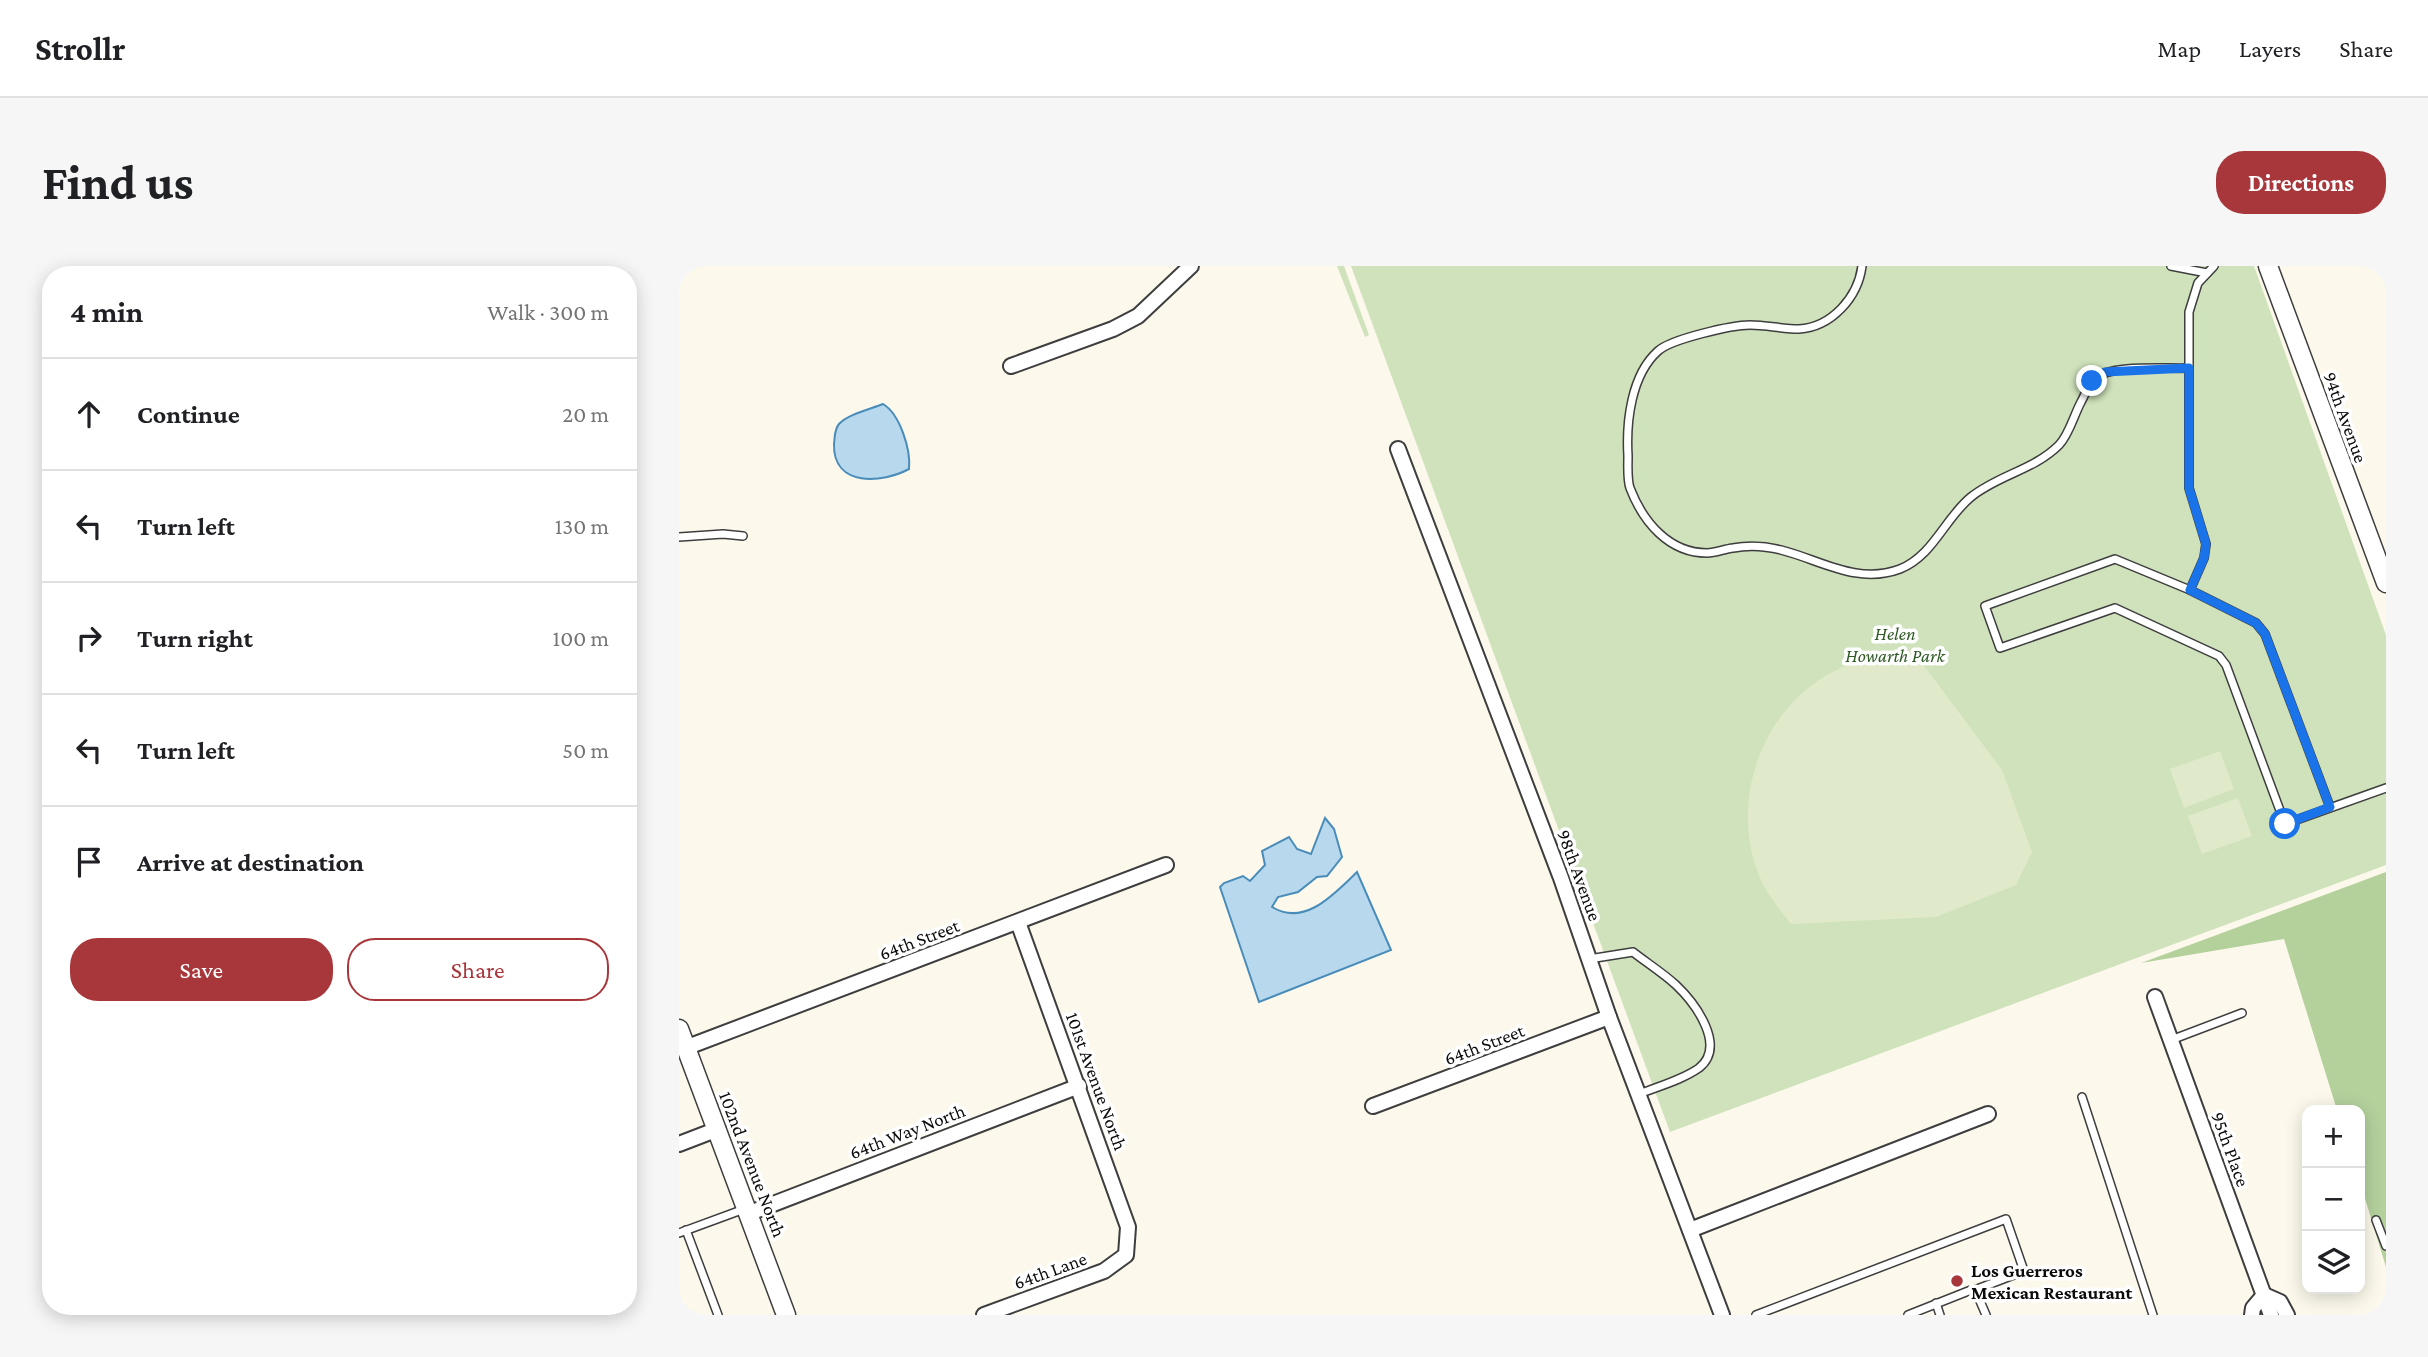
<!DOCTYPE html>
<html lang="en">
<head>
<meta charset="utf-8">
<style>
  :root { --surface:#fff; --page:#f6f6f6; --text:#202124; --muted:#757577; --line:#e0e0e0; --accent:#a8373c }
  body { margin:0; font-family:"Crimson Pro",serif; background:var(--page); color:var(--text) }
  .controls { position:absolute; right:21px; bottom:21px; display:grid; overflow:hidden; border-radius:14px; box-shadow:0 4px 18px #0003 }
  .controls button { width:63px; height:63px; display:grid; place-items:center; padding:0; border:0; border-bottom:2px solid var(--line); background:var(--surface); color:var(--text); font:35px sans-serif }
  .stop { position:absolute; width:21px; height:21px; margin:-16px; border:5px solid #1a73e8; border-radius:50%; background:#fff }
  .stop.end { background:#1a73e8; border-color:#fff; box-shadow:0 2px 7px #0008 }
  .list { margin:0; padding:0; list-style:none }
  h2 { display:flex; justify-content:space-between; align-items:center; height:91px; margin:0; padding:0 28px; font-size:30px }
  h2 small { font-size:23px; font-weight:400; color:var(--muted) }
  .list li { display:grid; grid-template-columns:46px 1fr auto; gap:21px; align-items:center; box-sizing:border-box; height:112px; padding:0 28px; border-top:2px solid var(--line) }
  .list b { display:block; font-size:26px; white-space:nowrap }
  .list em { font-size:23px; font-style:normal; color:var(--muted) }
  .actions { display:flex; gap:14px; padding:21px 28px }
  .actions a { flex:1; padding:16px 0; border:2px solid var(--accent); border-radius:28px; text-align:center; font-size:24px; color:var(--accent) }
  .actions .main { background:var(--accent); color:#fff }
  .icon { flex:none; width:38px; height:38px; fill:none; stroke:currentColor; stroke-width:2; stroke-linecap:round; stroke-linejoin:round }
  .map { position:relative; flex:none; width:1707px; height:1049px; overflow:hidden; border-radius:28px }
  header { display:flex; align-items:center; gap:42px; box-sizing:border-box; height:98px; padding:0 35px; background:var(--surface); border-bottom:2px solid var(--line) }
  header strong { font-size:33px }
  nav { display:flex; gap:38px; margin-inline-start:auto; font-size:24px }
  .intro { display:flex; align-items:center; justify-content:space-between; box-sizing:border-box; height:168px; padding:0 42px }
  h1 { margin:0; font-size:49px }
  .button { padding:18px 32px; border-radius:28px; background:var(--accent); color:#fff; font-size:24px; font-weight:700 }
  main { display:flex; gap:42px; padding:0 42px }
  aside { flex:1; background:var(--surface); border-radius:28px; box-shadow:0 4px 18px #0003 }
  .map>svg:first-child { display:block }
  .green { fill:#cfe2bb }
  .forest { fill:#b4d19c }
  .pitch { fill:#e0eacb }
  .water { fill:#b8d9ed; stroke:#498cba; stroke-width:2 }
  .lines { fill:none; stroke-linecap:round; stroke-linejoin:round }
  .service-casing { stroke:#3e3e3e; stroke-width:10 }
  .minor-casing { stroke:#3e3e3e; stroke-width:18 }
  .tertiary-casing { stroke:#3e3e3e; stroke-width:21 }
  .service { stroke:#fff; stroke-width:7 }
  .minor { stroke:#fff; stroke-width:14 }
  .tertiary { stroke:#fff; stroke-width:18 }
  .route { stroke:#1a73e8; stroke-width:9 }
  .poi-dot { fill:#a8373c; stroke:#fff; stroke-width:2.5 }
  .labels { text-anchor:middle; stroke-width:7; stroke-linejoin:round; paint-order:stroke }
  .street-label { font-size:19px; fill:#0b0b0b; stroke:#fff }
  .park-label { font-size:19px; font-style:italic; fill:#305a25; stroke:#fff }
  .poi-label { font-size:19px; font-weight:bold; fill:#0b0b0b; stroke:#fff; text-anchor:start }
</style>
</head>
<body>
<header>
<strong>Strollr</strong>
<nav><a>Map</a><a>Layers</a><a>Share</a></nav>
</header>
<div class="intro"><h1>Find us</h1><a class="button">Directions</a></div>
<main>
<aside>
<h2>4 min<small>Walk · 300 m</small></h2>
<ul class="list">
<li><svg class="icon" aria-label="ahead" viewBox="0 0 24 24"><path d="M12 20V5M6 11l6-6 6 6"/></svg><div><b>Continue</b></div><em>20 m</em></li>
<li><svg class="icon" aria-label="left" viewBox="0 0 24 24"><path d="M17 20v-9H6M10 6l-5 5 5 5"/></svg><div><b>Turn left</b></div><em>130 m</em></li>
<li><svg class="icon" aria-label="right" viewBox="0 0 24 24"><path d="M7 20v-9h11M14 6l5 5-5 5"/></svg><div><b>Turn right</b></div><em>100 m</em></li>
<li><svg class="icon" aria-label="left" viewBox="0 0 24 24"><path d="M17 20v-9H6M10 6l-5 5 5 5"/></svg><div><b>Turn left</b></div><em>50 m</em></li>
<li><svg class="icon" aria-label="arrive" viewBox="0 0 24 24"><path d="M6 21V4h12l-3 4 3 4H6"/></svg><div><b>Arrive at destination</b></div></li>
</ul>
<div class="actions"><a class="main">Save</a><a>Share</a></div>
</aside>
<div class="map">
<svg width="1707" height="1049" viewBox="0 0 1707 1049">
  <rect width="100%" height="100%" fill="#fcf9ec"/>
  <!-- green -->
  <g class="green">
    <path d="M658,0H665L690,69L686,71Z"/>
    <path d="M672,0H1575L1707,369V599L991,866Z"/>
  </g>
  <!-- forest -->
  <path class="forest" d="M1707,606V1001L1681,916V844H1658L1605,673L1462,697Z"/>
  <!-- pitch -->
  <g class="pitch">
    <path d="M1218,388L1237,389L1323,504L1353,586L1337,619L1257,651L1112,658C1099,641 1085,625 1078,604C1050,527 1088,432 1166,400C1182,393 1201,390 1218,388Z"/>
    <path d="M1541,485L1555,523L1505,542L1491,503Z"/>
    <path d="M1559,532L1573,570L1523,588L1509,550Z"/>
  </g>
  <!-- water -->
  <g class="water">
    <path d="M204,138C221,148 232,184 230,203C204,217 154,222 155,178C156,171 155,164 160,158C169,148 192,143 204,138Z"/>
    <path d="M646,552L655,563L663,591L648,610L638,611L619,626L599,631L593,641C626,661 655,628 678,606L712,684L580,736L541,621L545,617L564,610L571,615L586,599L583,585L610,571L618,583L632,588Z"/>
  </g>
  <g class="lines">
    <defs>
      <g id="service">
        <path d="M1183,0C1179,31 1153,61 1120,63C1104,63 1087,59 1071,59C1053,59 992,73 979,85C952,109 947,156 949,190C949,200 948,213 951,222C964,256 990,287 1028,287C1037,287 1045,283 1054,282C1070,279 1086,280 1102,284C1142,294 1178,319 1221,303C1254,290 1266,252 1292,231C1319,209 1355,204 1380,179C1390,169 1395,149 1402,136C1406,129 1409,119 1415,113C1432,98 1486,103 1510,102"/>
        <path d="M1492,0L1528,7"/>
        <path d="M1535,0L1519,17L1510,46V222L1527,278L1525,292L1511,324L1577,357L1586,368L1651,541"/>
        <path d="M0,271L44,268L64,270"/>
        <path d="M1511,324L1436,293L1306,340L1321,382L1436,342L1540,390L1547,399L1606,558L1707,522"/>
        <path d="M910,693L954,686C968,697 984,707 997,719C1016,737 1048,780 1020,802C1003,814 980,820 960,828"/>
        <path d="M1492,774L1563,747"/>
        <path d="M1403,831L1474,1049"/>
        <path d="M1697,954L1707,980"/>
        <path d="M7,964L39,1049"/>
        <path d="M0,967L68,942"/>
        <path d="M1257,1037L1261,1049"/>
        <path d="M1077,1049L1327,953L1345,1005L1293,1025"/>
        <path d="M1229,1049L1292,1024L1298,1028L1307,1049"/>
      </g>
      <g id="minor">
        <path d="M332,100L434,63L459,50L512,0"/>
        <path d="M719,183L882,612L930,751L1043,1049"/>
        <path d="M1476,731L1592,1049"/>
        <path d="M6,782L487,599"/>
        <path d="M694,840L930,751"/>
        <path d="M0,878L39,863"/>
        <path d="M71,947L400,820"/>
        <path d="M1011,964L1309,848"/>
        <path d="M305,1049L425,1005L447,989L449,961L339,656"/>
        <path d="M1573,1049L1574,1042L1585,1029L1601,1036L1608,1049"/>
      </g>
      <g id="tertiary">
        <path d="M1589,0L1707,317"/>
        <path d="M0,763L107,1049"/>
      </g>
    </defs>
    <!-- service casing -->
    <use href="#service" class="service-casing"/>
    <!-- minor casing -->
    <use href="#minor" class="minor-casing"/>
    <!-- tertiary casing -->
    <use href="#tertiary" class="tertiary-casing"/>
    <!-- service -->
    <use href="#service" class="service"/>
    <!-- minor -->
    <use href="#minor" class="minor"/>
    <!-- tertiary -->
    <use href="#tertiary" class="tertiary"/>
  </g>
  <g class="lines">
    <!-- route -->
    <path class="route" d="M1413,115L1426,106L1510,102V222L1527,278L1525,292L1511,324L1577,357L1586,368L1651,541L1606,558"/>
  </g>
  <!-- markers -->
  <circle class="poi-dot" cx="1278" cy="1015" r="7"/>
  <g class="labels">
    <!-- street labels -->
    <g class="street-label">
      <text transform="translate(1667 151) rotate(70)" y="7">94th Avenue</text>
      <text transform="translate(901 609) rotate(70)" y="7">98th Avenue</text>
      <text transform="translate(240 673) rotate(-21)" y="7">64th Street</text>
      <text transform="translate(805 778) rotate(-21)" y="7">64th Street</text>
      <text transform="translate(418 815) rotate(70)" y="7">101st Avenue North</text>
      <text transform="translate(228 865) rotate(-21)" y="7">64th Way North</text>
      <text transform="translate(1552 883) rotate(70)" y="7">95th Place</text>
      <text transform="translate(74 898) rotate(69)" y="7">102nd Avenue North</text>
      <text transform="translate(371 1004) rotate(-20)" y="7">64th Lane</text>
    </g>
    <!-- park labels -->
    <g class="park-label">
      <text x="1216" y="374">Helen<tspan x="1216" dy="22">Howarth Park</tspan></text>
    </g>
    <!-- poi labels -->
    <g class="poi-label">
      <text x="1292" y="1011">Los Guerreros<tspan x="1292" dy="22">Mexican Restaurant</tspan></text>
    </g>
  </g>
</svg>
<div class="controls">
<button>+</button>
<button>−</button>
<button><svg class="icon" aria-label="layers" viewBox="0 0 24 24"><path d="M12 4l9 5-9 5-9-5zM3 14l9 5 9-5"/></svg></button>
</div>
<div class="stop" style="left:1606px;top:558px"></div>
<div class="stop end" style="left:1413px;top:115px"></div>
</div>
</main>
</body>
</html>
